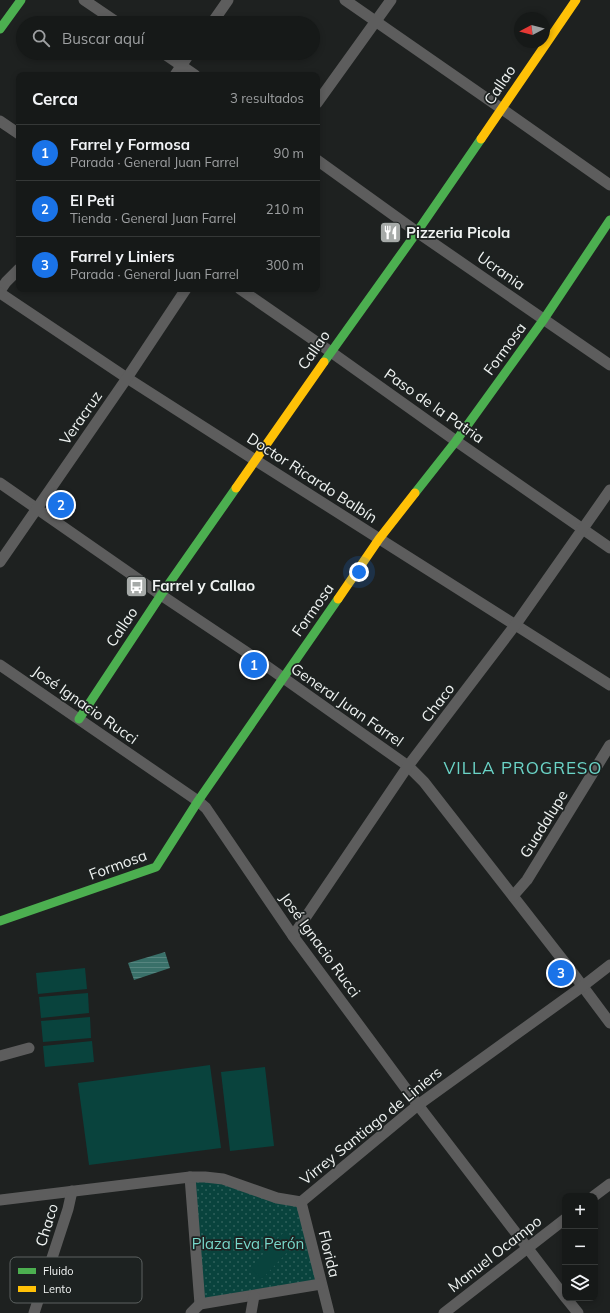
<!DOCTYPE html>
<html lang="es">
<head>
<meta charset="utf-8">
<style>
  :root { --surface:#161918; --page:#232625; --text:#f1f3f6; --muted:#9ea0a2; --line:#353837; --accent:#1a73e8 }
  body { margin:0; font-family:Mulish,sans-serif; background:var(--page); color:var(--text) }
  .controls { position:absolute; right:12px; bottom:12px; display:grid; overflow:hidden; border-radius:8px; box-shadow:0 2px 6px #0003 }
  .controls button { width:36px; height:36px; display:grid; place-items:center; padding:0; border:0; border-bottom:1px solid var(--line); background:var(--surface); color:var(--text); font:20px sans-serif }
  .compass { position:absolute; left:514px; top:12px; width:36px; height:36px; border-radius:50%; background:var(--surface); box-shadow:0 2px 6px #0003; rotate:263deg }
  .you { position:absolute; left:359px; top:572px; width:14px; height:14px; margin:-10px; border:3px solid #fff; border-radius:50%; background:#1a73e8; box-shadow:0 0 0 6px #1a73e833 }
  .badge { display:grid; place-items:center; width:26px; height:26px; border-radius:50%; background:var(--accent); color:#fff; font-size:13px; font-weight:700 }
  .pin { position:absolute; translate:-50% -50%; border:2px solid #fff; box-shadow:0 1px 4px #0006 }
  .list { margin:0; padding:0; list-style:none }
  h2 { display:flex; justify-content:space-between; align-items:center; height:52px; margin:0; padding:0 16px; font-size:17px }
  h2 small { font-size:13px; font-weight:400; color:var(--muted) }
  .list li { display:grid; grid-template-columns:26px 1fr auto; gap:12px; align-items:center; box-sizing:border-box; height:56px; padding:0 16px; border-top:1px solid var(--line) }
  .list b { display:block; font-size:15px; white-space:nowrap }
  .list p { margin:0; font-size:13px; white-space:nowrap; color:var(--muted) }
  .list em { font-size:13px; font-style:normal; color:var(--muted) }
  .icon { flex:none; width:22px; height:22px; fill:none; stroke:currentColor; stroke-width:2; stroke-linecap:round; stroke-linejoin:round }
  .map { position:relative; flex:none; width:610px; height:1313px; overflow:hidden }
  .search { position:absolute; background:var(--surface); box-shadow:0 2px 6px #0003; left:16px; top:16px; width:304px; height:44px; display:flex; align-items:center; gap:10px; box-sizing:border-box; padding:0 14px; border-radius:22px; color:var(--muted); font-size:15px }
  .panel { position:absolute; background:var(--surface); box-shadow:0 2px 6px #0003; left:16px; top:72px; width:304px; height:220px; border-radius:8px }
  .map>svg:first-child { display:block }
  .park { fill:url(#park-dots) }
  .pitch { fill:#09433d }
  .water { fill:url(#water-rules) }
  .building { fill:url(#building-hatch); stroke:#4a4c4b }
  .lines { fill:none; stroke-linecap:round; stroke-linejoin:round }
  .street { stroke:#5d5d5d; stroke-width:11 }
  .fast { stroke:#4caf50; stroke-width:9 }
  .slow { stroke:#ffc107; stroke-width:9 }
  .labels { text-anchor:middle; stroke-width:3.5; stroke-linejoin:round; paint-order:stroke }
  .street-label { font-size:15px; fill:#f0f3f2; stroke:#1d2221 }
  .poi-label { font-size:15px; font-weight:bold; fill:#f0f3f2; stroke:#1d2221; text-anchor:start }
  .park-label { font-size:15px; fill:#78d8cb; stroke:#1d2221 }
  .quarter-label { font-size:17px; letter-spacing:1px; fill:#6bd4c7; stroke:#1d2221 }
  .key { fill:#1d2221; stroke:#5c6160; stroke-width:1 }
  .key-label { font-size:11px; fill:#f0f3f2 }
</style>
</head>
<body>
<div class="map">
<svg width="610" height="1313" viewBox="0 0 610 1313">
  <defs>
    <pattern id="park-dots" width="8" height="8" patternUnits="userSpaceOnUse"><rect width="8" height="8" fill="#09433d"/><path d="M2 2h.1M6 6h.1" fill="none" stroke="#2d5f5a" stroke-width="1.8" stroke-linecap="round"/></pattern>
    <pattern id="water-rules" width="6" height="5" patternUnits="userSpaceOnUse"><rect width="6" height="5" fill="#397069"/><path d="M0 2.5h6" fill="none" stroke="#56857f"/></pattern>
    <pattern id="building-hatch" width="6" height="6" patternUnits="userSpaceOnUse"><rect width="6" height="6" fill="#3e4040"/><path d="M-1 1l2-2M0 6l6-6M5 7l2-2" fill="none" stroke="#5a5c5c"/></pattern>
  </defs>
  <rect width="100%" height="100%" fill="#1e2120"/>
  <!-- park -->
  <path class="park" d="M190,1177L301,1202L321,1284L200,1304Z"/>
  <!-- pitch -->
  <g class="pitch">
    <path d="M85,968L87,989L38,994L36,973Z"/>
    <path d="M88,993L89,1013L41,1018L39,997Z"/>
    <path d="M90,1017L91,1038L43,1042L41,1021Z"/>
    <path d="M92,1041L94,1062L45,1067L43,1046Z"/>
    <path d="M210,1065L221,1148L89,1165L78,1083Z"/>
    <path d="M265,1067L274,1146L230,1151L221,1072Z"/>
    <path d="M284,1232L295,1244L262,1279L250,1268Z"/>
  </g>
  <!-- water -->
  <path class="water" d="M165,952L170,968L134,980L128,963Z"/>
  <!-- building -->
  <path class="building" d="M388,226L396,231L397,237L394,242L383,235Z"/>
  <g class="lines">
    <!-- street -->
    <g class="street">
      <path d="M84,0L118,23"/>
      <path d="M345,0L502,109L610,185"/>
      <path d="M212,23L228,0"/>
      <path d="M163,53L195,75"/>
      <path d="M175,75L190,53"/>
      <path d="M317,103L391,0"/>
      <path d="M0,121L19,134"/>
      <path d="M317,160L417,232L610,365"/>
      <path d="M240,289L331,352L456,441L610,548"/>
      <path d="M0,291L6,282L19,269"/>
      <path d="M0,293L127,378L255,460L610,685"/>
      <path d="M0,483L161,595L258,660L408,766L424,782L569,968L610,1023"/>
      <path d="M0,562L127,378L186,289"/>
      <path d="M0,665L198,801L206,808L293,936L418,1105L565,1297"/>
      <path d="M513,896L527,880L610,745"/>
      <path d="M293,936L408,766L516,624L610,490"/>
      <path d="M0,1056L29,1048"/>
      <path d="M190,1177L200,1304"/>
      <path d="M594,1196L610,1184"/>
      <path d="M0,1200L190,1177H205L223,1179L277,1198L301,1202L418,1105L583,986L610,965"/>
      <path d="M301,1202L329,1313"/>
      <path d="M566,1298L578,1313"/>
      <path d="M34,1313L68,1209L72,1191"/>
      <path d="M191,1313L200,1304L321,1284"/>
      <path d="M251,1313L254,1296"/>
      <path d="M444,1313L565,1219"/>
    </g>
    <!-- fast -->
    <g class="fast">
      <path d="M0,29L21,0"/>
      <path d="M324,362L417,232L481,139"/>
      <path d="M415,493L456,441L544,319L610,220"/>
      <path d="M79,719L161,595L236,488"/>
      <path d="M0,921L156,867L198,801L338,599"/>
    </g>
    <!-- slow -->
    <g class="slow">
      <path d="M481,139L576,0"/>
      <path d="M236,488L324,362"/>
      <path d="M338,599L379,539L415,493"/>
    </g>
  </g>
  <!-- icons -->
  <defs>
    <symbol id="restaurant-square" viewBox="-11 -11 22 22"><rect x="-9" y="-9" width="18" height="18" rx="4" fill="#a6aaa8" stroke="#1d2221"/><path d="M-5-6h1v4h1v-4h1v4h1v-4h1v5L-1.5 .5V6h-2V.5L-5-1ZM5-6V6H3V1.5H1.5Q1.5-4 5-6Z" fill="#fff"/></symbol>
    <symbol id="bus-square" viewBox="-11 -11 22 22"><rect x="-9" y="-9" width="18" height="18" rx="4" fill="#a6aaa8" stroke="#1d2221"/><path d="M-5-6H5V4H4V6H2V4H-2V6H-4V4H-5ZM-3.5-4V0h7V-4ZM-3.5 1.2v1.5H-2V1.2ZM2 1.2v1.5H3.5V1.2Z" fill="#fff"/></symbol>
  </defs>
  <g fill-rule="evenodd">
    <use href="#restaurant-square" x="378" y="220" width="25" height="25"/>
    <use href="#bus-square" x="124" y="574" width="25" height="25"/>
  </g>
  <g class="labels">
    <!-- street labels -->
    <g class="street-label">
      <text transform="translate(500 85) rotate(-56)" y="5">Callao</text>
      <text transform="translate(501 271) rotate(35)" y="5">Ucrania</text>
      <text transform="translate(505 349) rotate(-54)" y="5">Formosa</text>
      <text transform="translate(314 350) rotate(-55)" y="5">Callao</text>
      <text transform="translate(434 406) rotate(35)" y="5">Paso de la Patria</text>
      <text transform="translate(81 418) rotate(-55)" y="5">Veracruz</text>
      <text transform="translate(312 478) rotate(33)" y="5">Doctor Ricardo Balbín</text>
      <text transform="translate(313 610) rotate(-55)" y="5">Formosa</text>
      <text transform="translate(122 627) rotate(-56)" y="5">Callao</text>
      <text transform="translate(438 703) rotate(-53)" y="5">Chaco</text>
      <text transform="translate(85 705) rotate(35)" y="5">José Ignacio Rucci</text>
      <text transform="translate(347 705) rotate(35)" y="5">General Juan Farrel</text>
      <text transform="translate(544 824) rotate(-58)" y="5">Guadalupe</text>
      <text transform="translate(118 865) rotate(-20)" y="5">Formosa</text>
      <text transform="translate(320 945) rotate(54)" y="5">José Ignacio Rucci</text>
      <text transform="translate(371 1126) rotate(-39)" y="5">Virrey Santiago de Liniers</text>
      <text transform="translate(47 1225) rotate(-73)" y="5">Chaco</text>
      <text transform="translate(329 1254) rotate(76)" y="5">Florida</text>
      <text transform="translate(495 1254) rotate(-38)" y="5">Manuel Ocampo</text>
    </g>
    <!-- poi labels -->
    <g class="poi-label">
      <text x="406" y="238">Pizzeria Picola</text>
      <text x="152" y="591">Farrel y Callao</text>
    </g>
    <!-- park labels -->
    <g class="park-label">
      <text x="248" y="1249">Plaza Eva Perón</text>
    </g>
    <!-- quarter labels -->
    <g class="quarter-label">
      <text x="523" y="774">VILLA PROGRESO</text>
    </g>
  </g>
  <!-- legend -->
  <rect x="10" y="1257" width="132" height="46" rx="6" class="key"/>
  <rect x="18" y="1268" width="18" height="6" fill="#4caf50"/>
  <rect x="18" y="1286" width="18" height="6" fill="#ffc107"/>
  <g class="key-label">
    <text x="43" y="1275">Fluido</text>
    <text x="43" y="1293">Lento</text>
  </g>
</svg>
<div class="controls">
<button>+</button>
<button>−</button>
<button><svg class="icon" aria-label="layers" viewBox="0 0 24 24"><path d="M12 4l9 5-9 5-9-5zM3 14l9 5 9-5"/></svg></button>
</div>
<svg class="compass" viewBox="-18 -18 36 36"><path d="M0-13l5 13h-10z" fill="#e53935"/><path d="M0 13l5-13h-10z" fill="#9ea0a2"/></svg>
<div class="you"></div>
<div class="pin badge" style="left:254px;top:665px">1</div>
<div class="pin badge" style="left:61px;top:505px">2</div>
<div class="pin badge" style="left:561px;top:973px">3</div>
<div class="search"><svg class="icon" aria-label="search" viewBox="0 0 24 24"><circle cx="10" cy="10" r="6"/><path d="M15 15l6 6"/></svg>Buscar aquí</div>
<section class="panel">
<h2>Cerca<small>3 resultados</small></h2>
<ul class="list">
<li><span class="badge">1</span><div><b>Farrel y Formosa</b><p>Parada · General Juan Farrel</p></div><em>90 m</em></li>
<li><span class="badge">2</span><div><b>El Peti</b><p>Tienda · General Juan Farrel</p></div><em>210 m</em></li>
<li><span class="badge">3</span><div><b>Farrel y Liniers</b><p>Parada · General Juan Farrel</p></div><em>300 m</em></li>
</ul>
</section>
</div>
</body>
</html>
